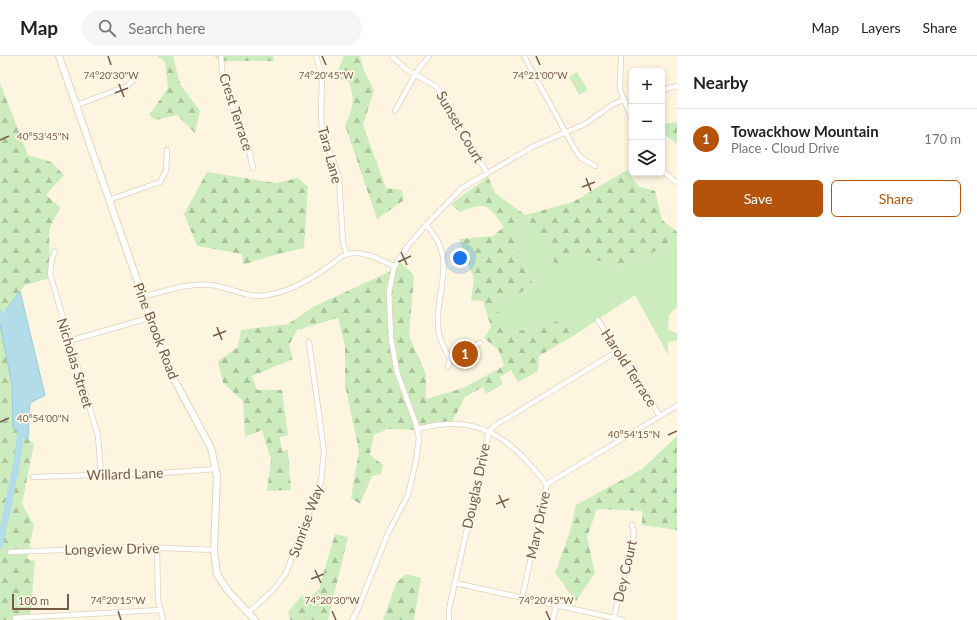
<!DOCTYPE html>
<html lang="en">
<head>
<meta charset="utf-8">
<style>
  :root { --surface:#fff; --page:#f6f6f6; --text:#222; --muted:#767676; --line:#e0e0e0; --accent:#b45309 }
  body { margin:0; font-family:Lato,sans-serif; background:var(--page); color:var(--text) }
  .controls { position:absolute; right:12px; top:12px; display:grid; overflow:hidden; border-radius:6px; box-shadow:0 2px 6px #0003 }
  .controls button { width:36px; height:36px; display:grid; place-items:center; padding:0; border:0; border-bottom:1px solid var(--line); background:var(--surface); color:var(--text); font:20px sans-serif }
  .scale { position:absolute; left:12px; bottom:10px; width:57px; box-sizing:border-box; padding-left:4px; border:2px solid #765b45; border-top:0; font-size:11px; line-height:14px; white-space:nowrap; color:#765b45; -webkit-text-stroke:3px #fff8e8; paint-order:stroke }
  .you { position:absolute; left:460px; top:202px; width:14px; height:14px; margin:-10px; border:3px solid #fff; border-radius:50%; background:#1a73e8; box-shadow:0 0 0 6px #1a73e833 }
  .badge { display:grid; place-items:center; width:26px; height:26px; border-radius:50%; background:var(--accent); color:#fff; font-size:13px; font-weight:700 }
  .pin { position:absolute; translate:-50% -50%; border:2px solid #fff; box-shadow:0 1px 4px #0006 }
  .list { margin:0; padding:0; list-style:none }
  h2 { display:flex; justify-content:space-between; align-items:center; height:52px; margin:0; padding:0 16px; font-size:17px }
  h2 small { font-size:13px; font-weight:400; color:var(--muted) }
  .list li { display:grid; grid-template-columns:26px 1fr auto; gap:12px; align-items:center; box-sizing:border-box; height:60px; padding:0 16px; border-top:1px solid var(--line) }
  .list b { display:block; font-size:15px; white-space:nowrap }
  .list p { margin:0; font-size:13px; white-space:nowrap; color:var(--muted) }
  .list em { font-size:13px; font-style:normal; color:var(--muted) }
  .actions { display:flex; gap:8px; padding:12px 16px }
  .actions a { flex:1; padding:9px 0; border:1px solid var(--accent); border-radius:6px; text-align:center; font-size:14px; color:var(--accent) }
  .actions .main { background:var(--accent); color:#fff }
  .icon { flex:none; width:22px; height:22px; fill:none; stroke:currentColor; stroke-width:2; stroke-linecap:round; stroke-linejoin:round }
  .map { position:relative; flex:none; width:677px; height:564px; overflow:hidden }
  header { display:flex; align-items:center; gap:24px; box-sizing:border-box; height:56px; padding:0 20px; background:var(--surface); border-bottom:1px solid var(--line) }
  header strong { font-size:19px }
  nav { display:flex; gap:22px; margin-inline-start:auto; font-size:14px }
  .search { width:280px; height:36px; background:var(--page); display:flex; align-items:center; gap:10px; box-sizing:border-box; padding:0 14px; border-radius:22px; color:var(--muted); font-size:15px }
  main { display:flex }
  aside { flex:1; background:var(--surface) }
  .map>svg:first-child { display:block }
  .grass { fill:#cdecbe }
  .forest { fill:url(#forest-firs) }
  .water { fill:#b3dce9; stroke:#99cbdb }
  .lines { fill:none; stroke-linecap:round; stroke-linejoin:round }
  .river { stroke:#b3dce9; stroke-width:7 }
  .street-casing { stroke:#e3d1bb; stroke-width:6 }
  .secondary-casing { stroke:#e8d3b9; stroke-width:8 }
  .street { stroke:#fff; stroke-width:4.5 }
  .secondary { stroke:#fff; stroke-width:6 }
  .ticks { fill:none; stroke:#765b45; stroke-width:1.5 }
  .labels { text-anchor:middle; stroke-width:3.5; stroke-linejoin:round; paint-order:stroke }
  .street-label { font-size:14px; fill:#765b45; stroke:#fff8e8 }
  .ticks-label { font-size:10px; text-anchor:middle; fill:#765b45; stroke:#fff8e8; stroke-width:3.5; stroke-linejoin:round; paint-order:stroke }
</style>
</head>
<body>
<header>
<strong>Map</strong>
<div class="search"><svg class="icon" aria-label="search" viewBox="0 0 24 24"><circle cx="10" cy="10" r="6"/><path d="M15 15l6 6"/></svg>Search here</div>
<nav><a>Map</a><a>Layers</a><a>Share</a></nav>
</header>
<main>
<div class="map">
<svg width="677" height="564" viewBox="0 0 677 564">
  <defs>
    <pattern id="forest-firs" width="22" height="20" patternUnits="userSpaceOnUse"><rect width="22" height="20" fill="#cdecbe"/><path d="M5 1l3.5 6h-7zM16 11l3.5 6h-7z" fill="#abc29c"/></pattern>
  </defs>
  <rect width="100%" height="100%" fill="#fef5e0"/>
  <!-- grass -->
  <g class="grass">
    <path d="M577,16L588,34L579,39L569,21Z"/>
    <path d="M531,167L576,193L584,205H603L616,215L677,184V251L669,259L668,274L677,277V284L668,286V299L635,239L573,280L562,264L511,277L492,247L534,231L511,175Z"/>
  </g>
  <!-- forest -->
  <g class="forest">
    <path d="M157,0H173L180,28L200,55L195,77L177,59L156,64L149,59L168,32L165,6Z"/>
    <path d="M214,0H273L274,5H220Z"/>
    <path d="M344,0H360L364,15L374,34L363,69L386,132L402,134L404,144L377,163L345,69C353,53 356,42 348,25L335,22Z"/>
    <path d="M0,27L28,99L51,106L64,119L46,139L60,151L49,174L50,222L25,229L7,253L0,269L12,329L13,372L34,388L22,448L34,469L27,503L35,505L30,564H0Z"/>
    <path d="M677,66V88L662,76V68Z"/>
    <path d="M627,114L638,130L655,135L662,164L677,176V184L616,215L603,205H584L576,193L556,209L531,167L511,175L534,231L493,247L511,277L562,264L573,280L539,300L538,315L518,326L511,314L500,321L503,328L486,338L483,331L465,341L450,370L417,374L388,373L374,379L370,399L383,409L381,418L372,420L360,448L351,442L359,395L345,329V290L338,262L297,274L289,289L293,303L252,320L257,334H282L288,379L280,381L282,395L288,394L291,434L267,435L271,404L262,374L245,381L243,345L223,327L218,305L238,291L241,274L288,268L313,251L391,215L398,203L414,220L409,280L426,318V343L463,332L504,310L499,295L484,282L491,271L483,245L471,244L474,223L459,183L493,180L504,171C488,149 487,145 460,156L451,148L488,121L495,137L525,159L573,146Z"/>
    <path d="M207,116L276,127L298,122L308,131L304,192L271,200L243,209L242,198L197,190L184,158Z"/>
    <path d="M677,380V474L642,469V455L597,453L587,481L595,517L576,545L555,517L570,475L576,449L642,413Z"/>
    <path d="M335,478L348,481L328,564H290L288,556L302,539L310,541L319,533Z"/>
    <path d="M406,518L421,522L414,564H383L396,527Z"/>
  </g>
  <!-- water -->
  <path class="water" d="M20,235L45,339L30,347L28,384L13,372L12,329L0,269L7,253Z"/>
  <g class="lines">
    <!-- river -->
    <g class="river">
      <path d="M0,258L8,269"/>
      <path d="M0,489L17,405L22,369"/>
    </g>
    <defs>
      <g id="street">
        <path d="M221,0L223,26L248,90L253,112"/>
        <path d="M316,0L322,20L321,59L322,74L339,121L343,188L347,198"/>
        <path d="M392,0L407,14L437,31L487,117"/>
        <path d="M524,0L574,92L581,102L595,110"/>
        <path d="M621,0L620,34L632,63"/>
        <path d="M662,34L677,30"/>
        <path d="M77,49L127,30L134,23"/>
        <path d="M395,55L417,15L429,0"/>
        <path d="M662,114L677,127"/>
        <path d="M109,144L160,126L166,115L167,94"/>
        <path d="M426,169C461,205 432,236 439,278C441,287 446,295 450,303L448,311"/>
        <path d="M55,195L52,202L50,218L98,380L101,419"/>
        <path d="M142,241C163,236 189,226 211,229C230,231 248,243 267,239C288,236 311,223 328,211C337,205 342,197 354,197C367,196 382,205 394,210"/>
        <path d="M598,264L660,360"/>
        <path d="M69,285L149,262"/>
        <path d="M450,303L480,287"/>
        <path d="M418,373C480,356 511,383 547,429"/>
        <path d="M33,421L162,417L216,413"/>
        <path d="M157,491L158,544L163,564"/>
        <path d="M10,496L140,491L214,494"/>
        <path d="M455,527L623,564"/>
        <path d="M522,542L547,428L677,350"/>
        <path d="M248,557L274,533L286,517L321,426L324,395L309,286"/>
        <path d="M614,561L634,477L632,469"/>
        <path d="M15,562L160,554"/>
        <path d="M352,564L357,555L388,477L408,439L416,405L419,382L416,368L397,316L391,283L389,236L394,211L408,190L426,169L462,132L534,90L585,68L612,49L623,44"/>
        <path d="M449,564V553L489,375L494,370L618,295"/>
        <path d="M553,564L556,549"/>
      </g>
      <path id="secondary" d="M59,0L167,310L211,392L217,420L214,494L217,518L228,535L255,564"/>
    </defs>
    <!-- street casing -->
    <use href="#street" class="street-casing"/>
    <!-- secondary casing -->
    <use href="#secondary" class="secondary-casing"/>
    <!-- street -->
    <use href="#street" class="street"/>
    <!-- secondary -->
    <use href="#secondary" class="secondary"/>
  </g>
  <!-- ticks -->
  <path class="ticks" d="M108,0L111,9M322,0L326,9M536,0L540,9M119,28L124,41M115,37L128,32M0,84L9,80M586,122L591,135M582,131L595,126M401,196L407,209M398,206L411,200M217,271L222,284M213,280L226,275M0,366L9,362M668,379L677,375M499,439L505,452M496,448L509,443M315,514L321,527M311,523L324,518M118,555L121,564M332,555L336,564M546,555L550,564"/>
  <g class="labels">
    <!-- street labels -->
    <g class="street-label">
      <text transform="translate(236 56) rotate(72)" y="5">Crest Terrace</text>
      <text transform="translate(460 71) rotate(60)" y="5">Sunset Court</text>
      <text transform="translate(330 99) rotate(75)" y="5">Tara Lane</text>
      <text transform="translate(156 275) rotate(69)" y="5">Pine Brook Road</text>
      <text transform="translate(75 307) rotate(73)" y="5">Nicholas Street</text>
      <text transform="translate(629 312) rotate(57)" y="5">Harold Terrace</text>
      <text transform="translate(125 418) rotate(-2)" y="5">Willard Lane</text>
      <text transform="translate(476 430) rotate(-78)" y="5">Douglas Drive</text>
      <text transform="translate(306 465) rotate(-70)" y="5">Sunrise Way</text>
      <text transform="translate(538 469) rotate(-78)" y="5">Mary Drive</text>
      <text transform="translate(112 493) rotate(-1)" y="5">Longview Drive</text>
      <text transform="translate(625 515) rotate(-77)" y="5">Dey Court</text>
    </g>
  </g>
  <g class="ticks-label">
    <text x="111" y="23">74°20'30"W</text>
    <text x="326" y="23">74°20'45"W</text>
    <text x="540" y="23">74°21'00"W</text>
    <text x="43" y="84">40°53'45"N</text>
    <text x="43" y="366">40°54'00"N</text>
    <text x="634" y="382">40°54'15"N</text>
    <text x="118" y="548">74°20'15"W</text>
    <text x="332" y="548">74°20'30"W</text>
    <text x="546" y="548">74°20'45"W</text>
  </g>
</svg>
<div class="controls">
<button>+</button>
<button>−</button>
<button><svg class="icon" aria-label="layers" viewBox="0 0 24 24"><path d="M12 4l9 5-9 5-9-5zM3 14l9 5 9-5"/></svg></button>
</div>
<div class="scale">100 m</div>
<div class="you"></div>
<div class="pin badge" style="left:465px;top:298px">1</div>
</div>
<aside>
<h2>Nearby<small></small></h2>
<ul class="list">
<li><span class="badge">1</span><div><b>Towackhow Mountain</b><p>Place · Cloud Drive</p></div><em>170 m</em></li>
</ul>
<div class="actions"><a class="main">Save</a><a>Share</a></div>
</aside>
</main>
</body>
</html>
